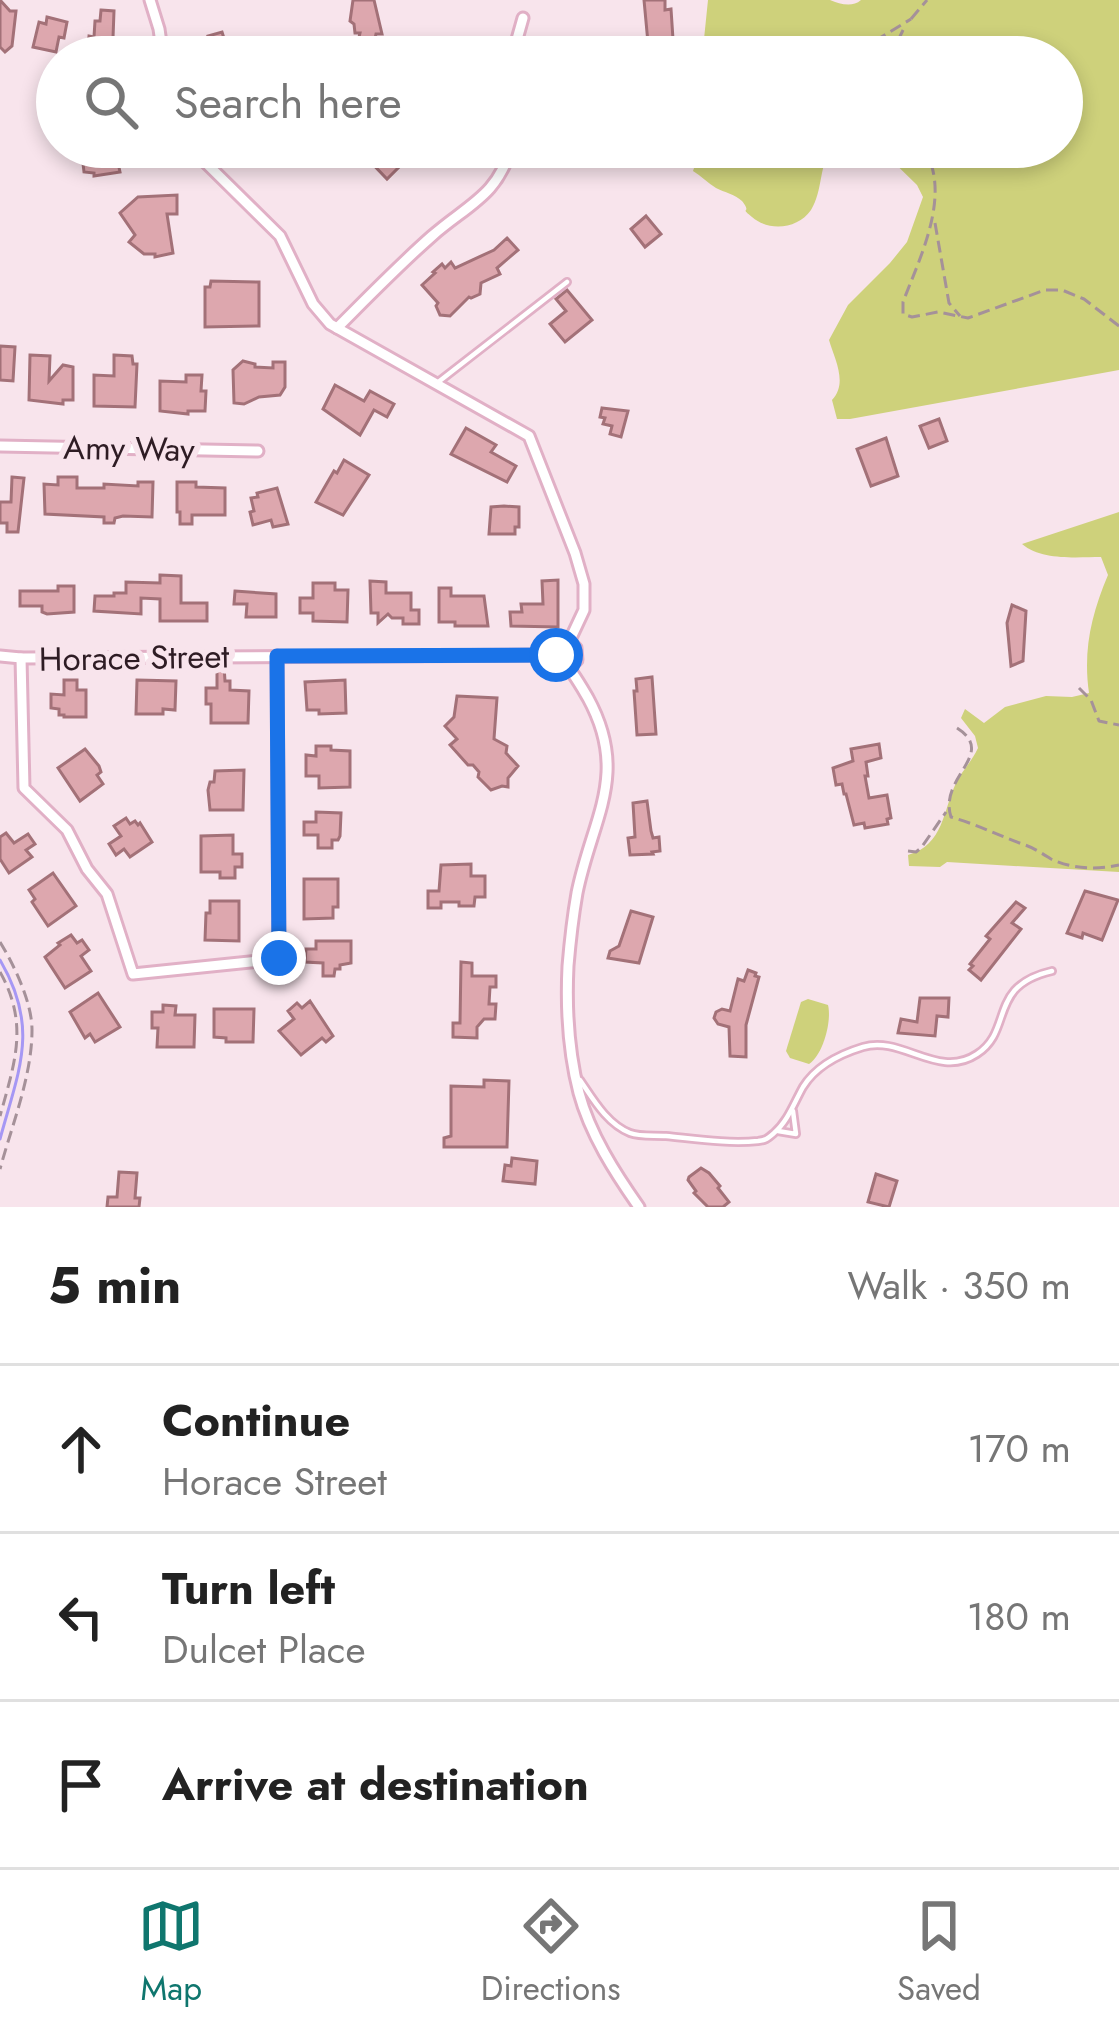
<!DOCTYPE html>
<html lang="en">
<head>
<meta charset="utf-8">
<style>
  :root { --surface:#fff; --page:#f2f2f2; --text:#222; --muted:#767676; --line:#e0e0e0; --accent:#0f766e }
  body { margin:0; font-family:Jost,sans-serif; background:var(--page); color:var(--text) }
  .stop { position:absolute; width:36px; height:36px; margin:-27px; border:9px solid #1a73e8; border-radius:50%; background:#fff }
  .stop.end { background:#1a73e8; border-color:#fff; box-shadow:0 3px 12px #0008 }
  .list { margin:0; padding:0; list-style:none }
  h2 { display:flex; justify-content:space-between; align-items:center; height:156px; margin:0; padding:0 48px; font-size:51px }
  h2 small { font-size:39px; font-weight:400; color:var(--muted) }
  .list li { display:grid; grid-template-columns:78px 1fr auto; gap:36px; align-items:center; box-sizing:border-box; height:168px; padding:0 48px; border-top:3px solid var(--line) }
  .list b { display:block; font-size:45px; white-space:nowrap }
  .list p { margin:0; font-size:39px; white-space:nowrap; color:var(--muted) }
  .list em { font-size:39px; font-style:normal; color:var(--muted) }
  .icon { flex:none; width:66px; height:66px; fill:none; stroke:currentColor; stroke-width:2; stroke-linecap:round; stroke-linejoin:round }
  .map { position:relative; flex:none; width:1119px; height:1207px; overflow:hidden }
  .search { position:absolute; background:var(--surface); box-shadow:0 6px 18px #0003; left:36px; right:36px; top:36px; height:132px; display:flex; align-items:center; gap:30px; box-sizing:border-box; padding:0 42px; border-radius:66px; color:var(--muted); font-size:45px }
  .sheet { height:660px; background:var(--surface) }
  nav { display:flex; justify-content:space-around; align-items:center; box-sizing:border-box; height:168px; border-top:3px solid var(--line); background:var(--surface); font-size:33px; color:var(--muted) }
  nav a { display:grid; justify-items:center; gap:6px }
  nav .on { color:var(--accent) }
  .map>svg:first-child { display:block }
  .green { fill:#ced17b }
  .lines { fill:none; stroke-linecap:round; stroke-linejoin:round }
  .stream { stroke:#a697f4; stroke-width:3 }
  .building { fill:#dda7ae; stroke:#a37178; stroke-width:3 }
  .lane-casing { stroke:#e1b0c6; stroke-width:10 }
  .street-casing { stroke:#e1b0c6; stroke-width:15 }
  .path { stroke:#a59199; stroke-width:3; stroke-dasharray:12 6; stroke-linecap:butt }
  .lane { stroke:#fff; stroke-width:4.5 }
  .street { stroke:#fff; stroke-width:9 }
  .route { stroke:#1a73e8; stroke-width:15 }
  .labels { text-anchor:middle; stroke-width:12; stroke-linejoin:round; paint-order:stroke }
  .street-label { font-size:33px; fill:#2e1c24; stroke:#f8e4ec }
</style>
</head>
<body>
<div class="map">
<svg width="1119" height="1207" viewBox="0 0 1119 1207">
  <rect width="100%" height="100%" fill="#f8e4ec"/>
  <!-- green -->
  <g class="green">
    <path d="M708,0H830C840,4 852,8 861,0H1119V370L850,419H837L832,400C848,383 835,360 829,340L848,305L890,263L907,242L923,197L917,185L878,147H899C907,159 912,168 928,168L926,156L919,147H1062V57H694L704,39Z"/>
    <path d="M695,147H832C819,164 823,191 811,210C798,229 769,232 752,217C738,206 753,215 742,201C736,195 724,192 716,188C708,183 701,176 693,171L699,153Z"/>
    <path d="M1119,512V872L947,862L940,867L909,866L908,855C944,845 943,810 956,783C962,771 972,761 978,748L975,736L961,718L965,709L984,723L1005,707L1046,696L1072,697L1089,693C1083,651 1091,615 1108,575L1101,557C1077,557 1042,561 1022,544Z"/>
    <path d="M808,999L828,1005C832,1021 823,1055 809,1064L790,1058L786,1051L801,1002Z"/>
  </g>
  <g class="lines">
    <!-- stream -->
    <path class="stream" d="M0,960C40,1028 19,1069 0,1139"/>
  </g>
  <!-- building -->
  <g class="building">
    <path d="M0,0L10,11H16L12,46L5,52L0,47Z"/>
    <path d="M353,0H374L382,34H376L373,48L357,45L360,33H355L354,24L350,21Z"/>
    <path d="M644,0H665V10L671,9L673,39L678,38L679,57H659L655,53V43H648Z"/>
    <path d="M101,10L114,11L113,38L120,39L121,57H87L89,36L94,37L95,21H100Z"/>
    <path d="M47,17L67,22L64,38L59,37L56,52L33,47L39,22L46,24Z"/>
    <path d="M222,32L227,48L234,46L237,57H206V54L213,52L208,36Z"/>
    <path d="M81,147H105L108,160L117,158L120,172L94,176V173L84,172Z"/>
    <path d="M372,147H399L405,154L403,158L405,161L387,179L364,155Z"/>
    <path d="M177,195V214H167L173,253L155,257V254H144L129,242L135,235L120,213L138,197Z"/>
    <path d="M646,216L661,234L645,247L631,229Z"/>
    <path d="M507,238L518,250L497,268L500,274L481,283L480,294L471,298L469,297L450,316L440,315L436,306L438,303L422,285L435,273L433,272L442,264L445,268L451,262L455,268L494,250Z"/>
    <path d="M211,281L259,282V326L205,327V287H210Z"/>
    <path d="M567,290L592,320L565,342L550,324L566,311L556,299Z"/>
    <path d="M0,346L15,347L13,381L0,380Z"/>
    <path d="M30,355L50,356L49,381L63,365L73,367V400H63V404L29,400Z"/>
    <path d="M114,355L132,356L133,364H137L135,407L94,406V375L114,376Z"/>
    <path d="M243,361L255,364V367L273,368V362H285V387L280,395L259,397L244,404L234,403L233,370Z"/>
    <path d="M186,375H202L201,391H206L205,411H188V414L160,411V381L186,382Z"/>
    <path d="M335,385L364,401L370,391L394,404L387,417L374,410L360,435L323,409Z"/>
    <path d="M602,408L628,411L621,437L610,434L612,426L603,424L605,418L600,417Z"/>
    <path d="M939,419L947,441L929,448L920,426Z"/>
    <path d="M466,428L496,445L491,452L516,466L507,482L451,454Z"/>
    <path d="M886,438L898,476L871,486L857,449Z"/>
    <path d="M344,460L369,475L343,515L316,502L334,471L337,473Z"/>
    <path d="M12,477L24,478L18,532H7V523H0V502H11Z"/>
    <path d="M58,477H77V488H104V484L138,486V482H153L152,517L123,516L115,518L114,523H104V517L45,514L44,484L58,485Z"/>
    <path d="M177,482H196V487L225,488V515H192V524H180V512H177Z"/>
    <path d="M277,488L288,524L273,527L271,520L253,525L250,512L254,511L251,498L258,497L257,493Z"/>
    <path d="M504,506L519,507V527H515V534H489L491,507Z"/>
    <path d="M160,575L181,576V603H207V621H160V599L141,598V614L94,611L95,596H114V593H126V582L160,583Z"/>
    <path d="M558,580V627L511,626L510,612H522L521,604H543L542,581Z"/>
    <path d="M370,581L386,582V593H411V610H419V624H403V618H392L388,614L378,623V613H371Z"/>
    <path d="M313,583H335V590H348L347,622L313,621V613H300V598H313Z"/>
    <path d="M58,586H74V612L47,614L42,612V606H20V591H58Z"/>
    <path d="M439,588H451V596H484L488,626H455V622H439Z"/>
    <path d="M235,591L276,594V617H246L247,604H234Z"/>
    <path d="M1012,605L1026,611L1023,661L1011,666L1007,623Z"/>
    <path d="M217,666H224L225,681H230V690L249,691L248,723H211V704H206V688H217Z"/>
    <path d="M652,677L656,734L637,735L634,691H637L636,679Z"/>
    <path d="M64,680H77V690H86V717H64V715H59V709L51,708V694L64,695Z"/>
    <path d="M137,680L176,681L175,710L163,709V714H136Z"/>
    <path d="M345,680L346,713L319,714V710H307L305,682Z"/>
    <path d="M457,696L497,698L494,739L507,746L506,753L518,766L508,778V787L502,786L491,790L478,777L479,772L473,765H468L450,745L457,739L445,726L454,717Z"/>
    <path d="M879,744L881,758L866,762L868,776H865L869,798L887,795L891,818L887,819L888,824L865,828L864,823L854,825L846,794H844L842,784L836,785L833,768L853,761L851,749Z"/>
    <path d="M316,746H331V750L350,751V787L319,788V776H306V755L316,756Z"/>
    <path d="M85,749L99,766L101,772L97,775L103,784L80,801L58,768Z"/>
    <path d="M244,770L243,810H210L208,790L210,782H214L215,771Z"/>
    <path d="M647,801L651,831L653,838L659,837L660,851L652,852L653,854L630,855L628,838L635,837L633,803Z"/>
    <path d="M316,812L341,813L340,836L338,840H332V848H318V835H304V822H316Z"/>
    <path d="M126,818L130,824L135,821L138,825L140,823L152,842L130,857L124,849L116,855L109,844L121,836L114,826Z"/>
    <path d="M6,833L14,843L28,834L35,844L26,850L32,857L9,873L0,859V837Z"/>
    <path d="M233,835V854H242V867H235V878H220V872H201V836Z"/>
    <path d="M471,864V876H485V897H475L474,906H459V902H441V908H428V891H439L441,865Z"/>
    <path d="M53,873L76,906L48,926L32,902L35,899L29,890Z"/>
    <path d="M304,879H338V907H333V918L304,919Z"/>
    <path d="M1085,891L1118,900L1102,940L1083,933L1082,938L1067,933Z"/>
    <path d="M210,901H239V941L205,940L206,913H210Z"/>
    <path d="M1016,902L1025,908L1012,923L1021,929L981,980L969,970L973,966L970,964L990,939L986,936Z"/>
    <path d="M631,911L653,917L639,963L608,958L610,951L619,946Z"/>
    <path d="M71,935L77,943L82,940L89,950L81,956L91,971L65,988L45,957L60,945L58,943Z"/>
    <path d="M316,941H351V963L340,965V969H335L334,976H323V963L305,962L306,949H316Z"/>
    <path d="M461,962L472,963V976H496V987H490L489,1004H496L495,1019H484L477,1027V1038L453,1037V1023H460Z"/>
    <path d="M748,970L756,973L755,976L759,977L746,1025V1057L730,1056L729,1027L718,1024L714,1018L716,1012L722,1009L730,1011L738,979L744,981Z"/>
    <path d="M98,993L120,1027L95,1042L90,1034L85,1038L70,1012Z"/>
    <path d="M920,998H949L948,1017L937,1016L935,1036L898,1033L901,1019L917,1022Z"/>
    <path d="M310,1001L333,1036L326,1042L322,1038L301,1055L279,1031L294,1019L288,1011L297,1003L302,1008Z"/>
    <path d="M163,1005L176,1006L175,1015H195L194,1047H157L158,1028H152V1012H163Z"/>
    <path d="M214,1009H254L253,1042H226V1038L214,1037Z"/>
    <path d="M484,1080L509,1081L507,1147H444V1138L451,1136V1086L484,1087Z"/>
    <path d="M512,1158L537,1161L535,1184L503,1181L505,1165L511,1166Z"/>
    <path d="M701,1168L709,1173L720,1186L718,1188L729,1202L723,1207H708L694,1193L696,1191L688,1180L689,1177Z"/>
    <path d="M119,1172L137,1173L135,1198H140L139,1207H107L108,1197H117Z"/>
    <path d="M876,1174L897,1181L889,1207L868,1202Z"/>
  </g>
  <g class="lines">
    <defs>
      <g id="lane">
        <path d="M437,383L567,282"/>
        <path d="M580,1080C593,1099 607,1124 630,1133C640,1137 655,1135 666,1136C696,1139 728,1144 758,1141C766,1140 767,1139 774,1133C788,1121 794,1103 803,1087C816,1066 840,1054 863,1047C902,1035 938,1080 977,1054C1014,1030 987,986 1052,971"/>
        <path d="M778,1131L796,1134L793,1111"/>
      </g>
      <g id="street">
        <path d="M150,0L159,29L163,57"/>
        <path d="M512,57L523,18"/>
        <path d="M193,147L202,159L280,236L313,304L330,324L529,436L575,553L584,584V610L569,642L556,655"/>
        <path d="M337,328C368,297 399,265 432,236C467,205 498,196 511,147"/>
        <path d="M0,446L258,451"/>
        <path d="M569,642L576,648L577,660L570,667"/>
        <path d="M556,655C570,667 578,681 588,698C630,775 592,818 577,893C573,916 570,942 568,966C566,1007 569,1054 579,1093C590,1134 615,1173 639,1207"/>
        <path d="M0,656L21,658L556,655"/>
        <path d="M21,658L24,788L67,830L87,869L107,894L133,974L279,959L277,656"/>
      </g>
    </defs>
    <!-- lane casing -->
    <use href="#lane" class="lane-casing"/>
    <!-- street casing -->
    <use href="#street" class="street-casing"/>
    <!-- path -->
    <g class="path">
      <path d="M911,19L927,0"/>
      <path d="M843,57L875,41L911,19"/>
      <path d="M890,57L905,26"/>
      <path d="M923,147C953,193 920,257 903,302V314L912,317L938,312L968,318L1045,290H1062L1084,299L1119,326"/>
      <path d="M935,223L949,303L960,316"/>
      <path d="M1079,688L1091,700L1099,721L1119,725"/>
      <path d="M957,728C998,754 938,777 951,817C976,824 1000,836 1025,845C1034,848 1043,854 1051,859C1073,869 1096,870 1119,865"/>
      <path d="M908,851L916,852L921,848L946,812"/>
      <path d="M0,942C14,965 32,1002 32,1030C32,1076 12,1125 0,1169"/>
      <path d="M0,972C29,1024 15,1062 0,1116"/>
    </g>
    <!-- lane -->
    <use href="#lane" class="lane"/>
    <!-- street -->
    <use href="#street" class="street"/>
  </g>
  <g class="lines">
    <!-- route -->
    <path class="route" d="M279,958L277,656L556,655"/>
  </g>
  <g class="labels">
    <!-- street labels -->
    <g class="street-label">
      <text transform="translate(129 448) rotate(1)" y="12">Amy Way</text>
      <text transform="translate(134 657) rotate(-1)" y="12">Horace Street</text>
    </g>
  </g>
</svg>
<div class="stop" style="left:556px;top:655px"></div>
<div class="stop end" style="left:279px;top:958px"></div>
<div class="search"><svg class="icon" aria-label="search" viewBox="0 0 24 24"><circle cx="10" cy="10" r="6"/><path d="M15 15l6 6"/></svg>Search here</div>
</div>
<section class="sheet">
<h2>5 min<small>Walk · 350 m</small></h2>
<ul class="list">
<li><svg class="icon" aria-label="ahead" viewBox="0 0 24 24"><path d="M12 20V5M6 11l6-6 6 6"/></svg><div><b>Continue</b><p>Horace Street</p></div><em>170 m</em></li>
<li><svg class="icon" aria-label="left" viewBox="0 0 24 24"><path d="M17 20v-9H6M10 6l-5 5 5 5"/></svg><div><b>Turn left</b><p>Dulcet Place</p></div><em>180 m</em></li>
<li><svg class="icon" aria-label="arrive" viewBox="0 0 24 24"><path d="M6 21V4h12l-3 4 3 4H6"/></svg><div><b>Arrive at destination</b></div></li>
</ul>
</section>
<nav>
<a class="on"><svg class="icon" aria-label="map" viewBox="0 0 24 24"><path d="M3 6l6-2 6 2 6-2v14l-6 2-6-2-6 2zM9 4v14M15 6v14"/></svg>Map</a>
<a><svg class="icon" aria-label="directions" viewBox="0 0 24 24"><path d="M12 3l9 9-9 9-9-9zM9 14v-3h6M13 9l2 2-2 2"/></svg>Directions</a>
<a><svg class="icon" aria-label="saved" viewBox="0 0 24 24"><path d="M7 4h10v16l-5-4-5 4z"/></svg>Saved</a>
</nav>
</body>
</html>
